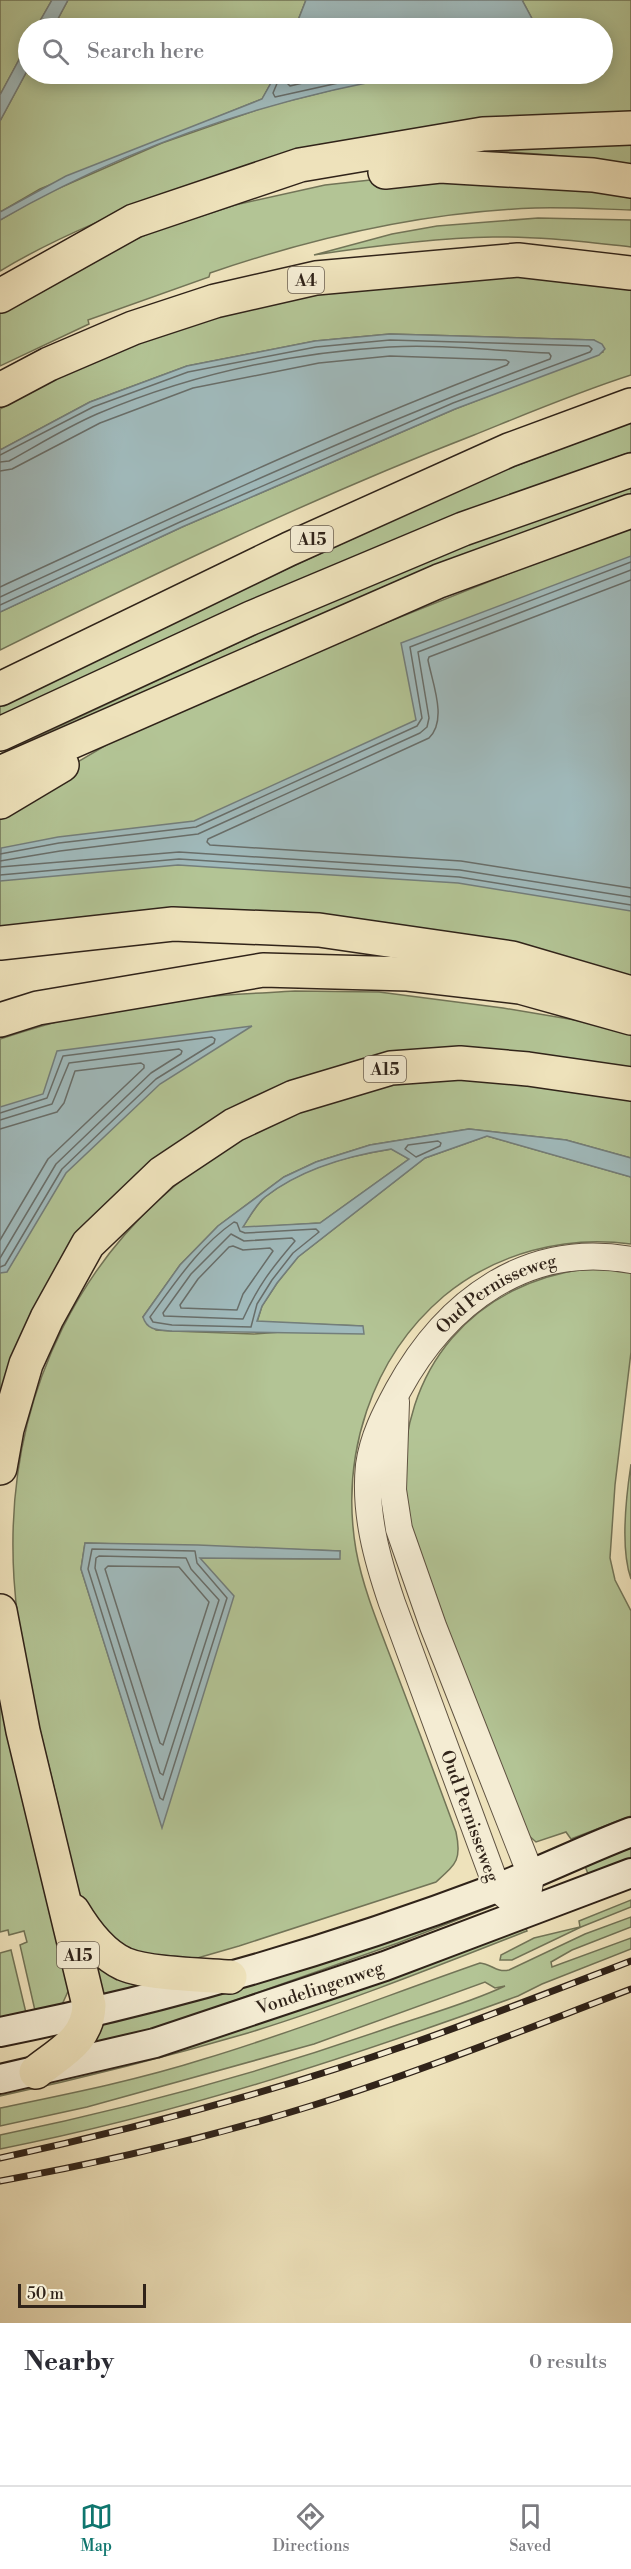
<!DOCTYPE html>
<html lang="en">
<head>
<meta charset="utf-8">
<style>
  :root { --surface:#fff; --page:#f7f7f7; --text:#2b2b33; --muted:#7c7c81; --line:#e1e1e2; --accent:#0f766e }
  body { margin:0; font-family:"Libre Bodoni",serif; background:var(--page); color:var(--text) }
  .scale { position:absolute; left:18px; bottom:15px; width:128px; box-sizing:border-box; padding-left:6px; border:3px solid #302319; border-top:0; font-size:16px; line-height:21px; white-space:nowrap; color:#302319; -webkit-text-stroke:4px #f4ecd3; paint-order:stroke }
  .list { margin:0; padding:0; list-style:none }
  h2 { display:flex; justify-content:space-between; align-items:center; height:78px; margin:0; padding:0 24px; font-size:26px }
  h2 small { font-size:20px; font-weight:400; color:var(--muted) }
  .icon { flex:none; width:33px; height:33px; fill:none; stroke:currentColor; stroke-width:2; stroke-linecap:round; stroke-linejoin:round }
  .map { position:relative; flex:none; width:631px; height:2323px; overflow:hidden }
  .search { position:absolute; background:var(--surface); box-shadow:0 3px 15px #0003; left:18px; right:18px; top:18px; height:66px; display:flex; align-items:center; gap:15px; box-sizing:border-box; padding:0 21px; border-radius:33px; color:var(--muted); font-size:22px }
  .sheet { height:162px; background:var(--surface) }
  nav { display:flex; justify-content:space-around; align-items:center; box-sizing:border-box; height:84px; border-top:2px solid var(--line); background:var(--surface); font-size:16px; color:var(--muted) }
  nav a { display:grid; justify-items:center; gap:3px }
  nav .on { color:var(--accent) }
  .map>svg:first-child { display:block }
  .green { fill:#b3c495; stroke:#727457; stroke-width:1.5; fill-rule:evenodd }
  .water { fill:#a0babc; stroke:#737e7b; stroke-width:1.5; fill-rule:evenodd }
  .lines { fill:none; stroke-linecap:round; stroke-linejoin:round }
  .shore { stroke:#686e6a; stroke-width:1.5 }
  .tertiary-casing { stroke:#605342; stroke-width:28 }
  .secondary-casing { stroke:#302319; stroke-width:32 }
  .motorway-casing { stroke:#302319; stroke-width:36 }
  .tertiary { stroke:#f4ecd3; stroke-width:26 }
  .secondary { stroke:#f4ecd3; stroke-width:28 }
  .motorway { stroke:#eee2bb; stroke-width:33 }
  .rail-casing { stroke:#302319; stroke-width:7 }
  .rail { stroke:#f4ecd3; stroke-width:4.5; stroke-dasharray:14; stroke-linecap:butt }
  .labels { text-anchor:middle; stroke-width:5; stroke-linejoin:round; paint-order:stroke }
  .shield { fill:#f4ecd3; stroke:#6b5f51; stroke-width:1.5 }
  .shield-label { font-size:16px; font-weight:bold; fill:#302319 }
  .street-label { font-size:18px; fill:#302319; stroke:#f4ecd3 }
</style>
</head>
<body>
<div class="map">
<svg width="631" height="2323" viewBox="0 0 631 2323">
  <rect width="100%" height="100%" fill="#eee2bb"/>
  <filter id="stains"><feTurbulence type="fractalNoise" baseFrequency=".00333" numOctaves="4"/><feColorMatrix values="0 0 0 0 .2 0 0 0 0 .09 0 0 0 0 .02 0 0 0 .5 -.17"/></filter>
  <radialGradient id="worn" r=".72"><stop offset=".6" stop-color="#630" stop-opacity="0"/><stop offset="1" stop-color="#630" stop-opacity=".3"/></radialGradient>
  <!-- green -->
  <g class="green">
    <path d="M0,0H52L36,28H28V43L0,95Z"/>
    <path d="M68,0H306L295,28H53Z"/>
    <path d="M522,0H631V114C541,120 449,121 360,138C302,149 246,167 190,187C124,210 60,235 0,271V220L41,196L162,143L268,106L356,84L415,74H602V28H537Z"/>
    <path d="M28,69V74H276L262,99L40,189L0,212V121Z"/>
    <path d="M631,135V165L562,156L498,151L402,154Z"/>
    <path d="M425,174L631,187V210C599,209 567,207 535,208C424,212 315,237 210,273L209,277L88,320L89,324L0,366V309L62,273L152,232L235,205L325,185Z"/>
    <path d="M538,218L631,220V247C585,242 539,236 493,237C433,238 373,246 314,255L392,234L437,226Z"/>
    <path d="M555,276L631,284V375C578,392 526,414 474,435C312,498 156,573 0,650V612L182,527L455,409L603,352L594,340L390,334L315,341L187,366L90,402L0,450V409C71,370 143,334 221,312C329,282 444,278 555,276Z"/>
    <path d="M631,422V452L490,503L0,719V701L487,477Z"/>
    <path d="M631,484V500L0,764V754L276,625L479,540Z"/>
    <path d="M631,525V986L323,922L0,939V808L162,712Z"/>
    <path d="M295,991L379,992L503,1008L593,1023L631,1035V1080L438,1055L143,1177L0,1416V1039C46,1024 95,1010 143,1003C194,996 244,994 295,991Z"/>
    <path d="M465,1076L631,1098V1158L566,1140L469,1129L370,1145L316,1162L284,1177L218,1226L180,1265L143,1317L156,1330L172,1331L254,1334L363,1326L257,1322L262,1306L277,1283L298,1257L425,1158L487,1136L631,1177V1244C565,1235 496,1253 444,1296C371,1358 340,1456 356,1550C363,1589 380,1629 394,1666C415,1721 436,1777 456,1832C462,1860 456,1864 436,1882L239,1946L194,1959L163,1961L114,1943L74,1891L61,1843L62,1821C44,1742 19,1661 14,1579C3,1400 80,1236 235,1143C249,1135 263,1124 278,1118C290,1112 304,1109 317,1105C333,1100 348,1094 365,1089C397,1081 432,1079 465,1076ZM85,1543L340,1551L339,1559L200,1558L162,1826L81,1569Z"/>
    <path d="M392,1149L409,1159L320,1223L242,1228C249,1218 256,1205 265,1197C300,1168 347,1156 392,1149Z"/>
    <path d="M592,1268L631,1270V1352L615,1485L610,1558L615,1580L631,1611V1816L571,1839L566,1832L536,1842L517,1825L412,1528C409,1515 404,1501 404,1488C399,1369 474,1281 592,1268Z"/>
    <path d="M631,1464V1579C620,1548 626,1497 631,1464Z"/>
    <path d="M0,1659L70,1987L60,2009L36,2015L20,1945L27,1942L24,1931L9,1935L8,1930L0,1932Z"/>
    <path d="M631,1848V1863L590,1879L585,1866Z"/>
    <path d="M631,1900V1907L581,1927L512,1960H500L501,1955L534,1938L580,1927L579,1921Z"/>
    <path d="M494,1903L493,1906L398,1943L228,2003L178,2024L91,2049L100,2022Z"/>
    <path d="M631,1917V1927L572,1950L551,1962L552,1967L631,1938V1949L542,1984L518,1996C348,2058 177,2114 0,2149V2135C131,2108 259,2073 385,2029C425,2015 467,2004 505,1986L495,1988L485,1982L314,2044L87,2107L0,2126V2108C68,2094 138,2080 204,2059C298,2031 388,1995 480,1963C492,1964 496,1973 509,1970L585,1934Z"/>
    <path d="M525,1925L527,1931C435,1967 342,2004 248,2033C166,2057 83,2078 0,2096V2090Z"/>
    <path d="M87,1948L156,1980L100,2000Z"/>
    <path d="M11,1950L27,2017L0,2022V1953Z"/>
  </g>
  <!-- water -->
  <g class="water">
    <path d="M52,0H68L53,28H36Z"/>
    <path d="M306,0H522L537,28H295Z"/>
    <path d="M28,43V69L0,121V95Z"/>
    <path d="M276,74H415C269,98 129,146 0,220V212L66,176L262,99Z"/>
    <path d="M390,334L594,340L602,344L605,349L599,355L455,409L182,527L0,612V450L90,402L187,366L315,341Z"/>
    <path d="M631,556V911L458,883L178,865L0,881L1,848L58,837L194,821L416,720L401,643Z"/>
    <path d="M252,1026L160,1084L66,1173L7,1272L0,1273V1107L43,1094L57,1051Z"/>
    <path d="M469,1129L566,1140L631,1158V1177L487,1136L425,1158L298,1257L277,1283L262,1306L257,1321L363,1326L364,1334L172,1331C159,1330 147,1331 143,1317L180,1265L218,1226L284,1177L316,1162L370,1145ZM391,1149L409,1159L320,1223L243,1227C249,1218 256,1204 265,1197C301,1169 347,1156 391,1149Z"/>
    <path d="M85,1543L198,1545L340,1551V1559L200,1558L234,1596L162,1828L81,1569Z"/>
  </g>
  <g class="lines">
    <!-- shore -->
    <g class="shore">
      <path d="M281,74L273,93L275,97L379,74"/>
      <path d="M289,74L287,83L290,86L341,74"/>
      <path d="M0,455L93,407L188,372L316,347L390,340L589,346L592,349L590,352L453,403L180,522L0,605"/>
      <path d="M0,462L9,461C38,445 67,427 97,414C189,375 290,353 389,347C442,344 496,351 549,353L551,356L550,359C362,429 181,513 0,597"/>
      <path d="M0,471L12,469L100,423L193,388L319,363L390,356L506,360L509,362L507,365C334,430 167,510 0,587"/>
      <path d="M631,580L429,657L428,660C432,682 448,720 429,738L208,839L207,842L210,845L461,861L631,888"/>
      <path d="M0,854L59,843L196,827L417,726L422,718L410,647L631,562"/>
      <path d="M0,861L60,851L198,834L420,733L427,727L429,718L418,652L631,570"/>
      <path d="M0,867L179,852L460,870L631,897"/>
      <path d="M0,875L179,859L459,877L631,905"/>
      <path d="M0,1113L47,1098L63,1056L212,1037L215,1039L214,1043L156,1079L62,1169L5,1265L0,1267"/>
      <path d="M0,1120L52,1104L69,1063L179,1049L182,1051L181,1054L151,1073L56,1164L0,1258"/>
      <path d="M0,1129L57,1112L64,1103L75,1071L141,1063L144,1065V1068L48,1159L0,1240"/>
      <path d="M438,1141L441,1143L440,1146L416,1157L405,1149L408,1145Z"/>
      <path d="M234,1222L237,1223L240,1231L245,1233L316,1229L319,1232L293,1253L272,1280L257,1304L251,1327L172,1325L153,1322L150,1317C175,1283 199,1246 234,1222Z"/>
      <path d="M231,1234L244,1241L292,1238L295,1241C271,1269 258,1286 243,1319L164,1316L163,1313L191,1274Z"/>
      <path d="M233,1246L243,1250L270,1248L273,1251L243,1294L237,1310L181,1308L180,1305L198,1279L229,1247Z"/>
      <path d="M92,1549L195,1551L197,1563L227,1598L163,1800L160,1798L88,1569Z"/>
      <path d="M99,1556L186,1558L191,1569L219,1600L163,1775L160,1773L95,1568L96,1558Z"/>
      <path d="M108,1566L179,1567L209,1602L163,1745L160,1743L105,1569Z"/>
    </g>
    <defs>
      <g id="tertiary">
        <path d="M396,1402L393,1490L399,1529L433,1626L531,1875L528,1895"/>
        <path id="s1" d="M525,1913L497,1888L392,1603C377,1559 364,1513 369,1465C373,1437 385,1414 398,1390C446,1302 527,1241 631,1260"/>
      </g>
      <g id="secondary">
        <path d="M0,2032C170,1998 335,1949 497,1888C542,1871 586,1849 631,1832"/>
        <path id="s2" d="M0,2079L155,2043L385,1966L631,1873"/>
      </g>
      <g id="motorway">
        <path d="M385,172L440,166L593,175L631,181"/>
        <path d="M0,296L134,221L300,165L483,134L631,128"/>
        <path d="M0,390L49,364L133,328L215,301L316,278L518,260L631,273"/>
        <path d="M0,689L289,549L509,450L631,405"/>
        <path d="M0,734L251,618L463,529L631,470"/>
        <path d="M0,773L439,581L631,511"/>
        <path d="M0,802L62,765"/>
        <path d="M0,943L173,924L319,930L512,958L631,993"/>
        <path d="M0,1020L38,1008L263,970L408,974L520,987L631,1018"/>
        <path d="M0,1468L7,1429L26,1364L47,1318L88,1244L162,1173L234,1125L294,1097L391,1068L460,1063L528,1069L631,1084"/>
        <path d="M0,1611L23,1731L89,2005C88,2040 61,2052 36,2072"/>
        <path d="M73,1911C85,1931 102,1954 124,1964C148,1974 202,1975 230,1977"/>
      </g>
    </defs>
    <!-- tertiary casing -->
    <use href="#tertiary" class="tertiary-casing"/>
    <!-- secondary casing -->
    <use href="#secondary" class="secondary-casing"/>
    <!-- motorway casing -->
    <use href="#motorway" class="motorway-casing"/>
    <!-- tertiary -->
    <use href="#tertiary" class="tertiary"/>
    <!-- secondary -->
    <use href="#secondary" class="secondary"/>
    <!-- motorway -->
    <use href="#motorway" class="motorway"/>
    <defs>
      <g id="rail">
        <path d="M0,2158C139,2128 276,2091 410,2044C484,2018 558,1989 631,1961"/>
        <path d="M0,2181C106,2162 211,2137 314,2105C422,2071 526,2029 631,1989"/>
      </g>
    </defs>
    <!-- rail casing -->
    <use href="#rail" class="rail-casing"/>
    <!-- rail -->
    <use href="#rail" class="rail"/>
  </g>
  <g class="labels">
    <!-- shield labels -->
    <g class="shield">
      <rect x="288" y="267" width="36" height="26" rx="4.5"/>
      <rect x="291" y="526" width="42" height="26" rx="4.5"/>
      <rect x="364" y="1056" width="42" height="26" rx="4.5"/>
      <rect x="57" y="1942" width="42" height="26" rx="4.5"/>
    </g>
    <g class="shield-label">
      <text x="306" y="286">A4</text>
      <text x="312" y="545">A15</text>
      <text x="385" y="1075">A15</text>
      <text x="78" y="1961">A15</text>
    </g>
    <!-- street labels -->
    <g class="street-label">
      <text dy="6" stroke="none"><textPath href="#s1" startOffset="705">Oud Pernisseweg</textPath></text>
      <text transform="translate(470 1816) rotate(70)" y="6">Oud Pernisseweg</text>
      <text dy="6" stroke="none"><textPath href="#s2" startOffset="333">Vondelingenweg</textPath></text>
    </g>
  </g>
  <rect width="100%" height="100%" filter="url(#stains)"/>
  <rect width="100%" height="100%" fill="url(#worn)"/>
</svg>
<div class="scale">50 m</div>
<div class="search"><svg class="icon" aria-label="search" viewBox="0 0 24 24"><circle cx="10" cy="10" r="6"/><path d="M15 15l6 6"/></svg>Search here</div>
</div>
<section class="sheet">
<h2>Nearby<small>0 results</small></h2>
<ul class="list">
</ul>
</section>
<nav>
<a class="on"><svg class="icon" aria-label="map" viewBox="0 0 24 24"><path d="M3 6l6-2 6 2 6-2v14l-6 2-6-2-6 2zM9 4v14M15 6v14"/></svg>Map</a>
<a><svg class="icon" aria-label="directions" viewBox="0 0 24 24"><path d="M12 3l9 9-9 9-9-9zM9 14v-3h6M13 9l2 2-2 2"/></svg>Directions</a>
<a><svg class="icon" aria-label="saved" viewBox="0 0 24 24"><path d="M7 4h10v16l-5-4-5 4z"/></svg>Saved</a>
</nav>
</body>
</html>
